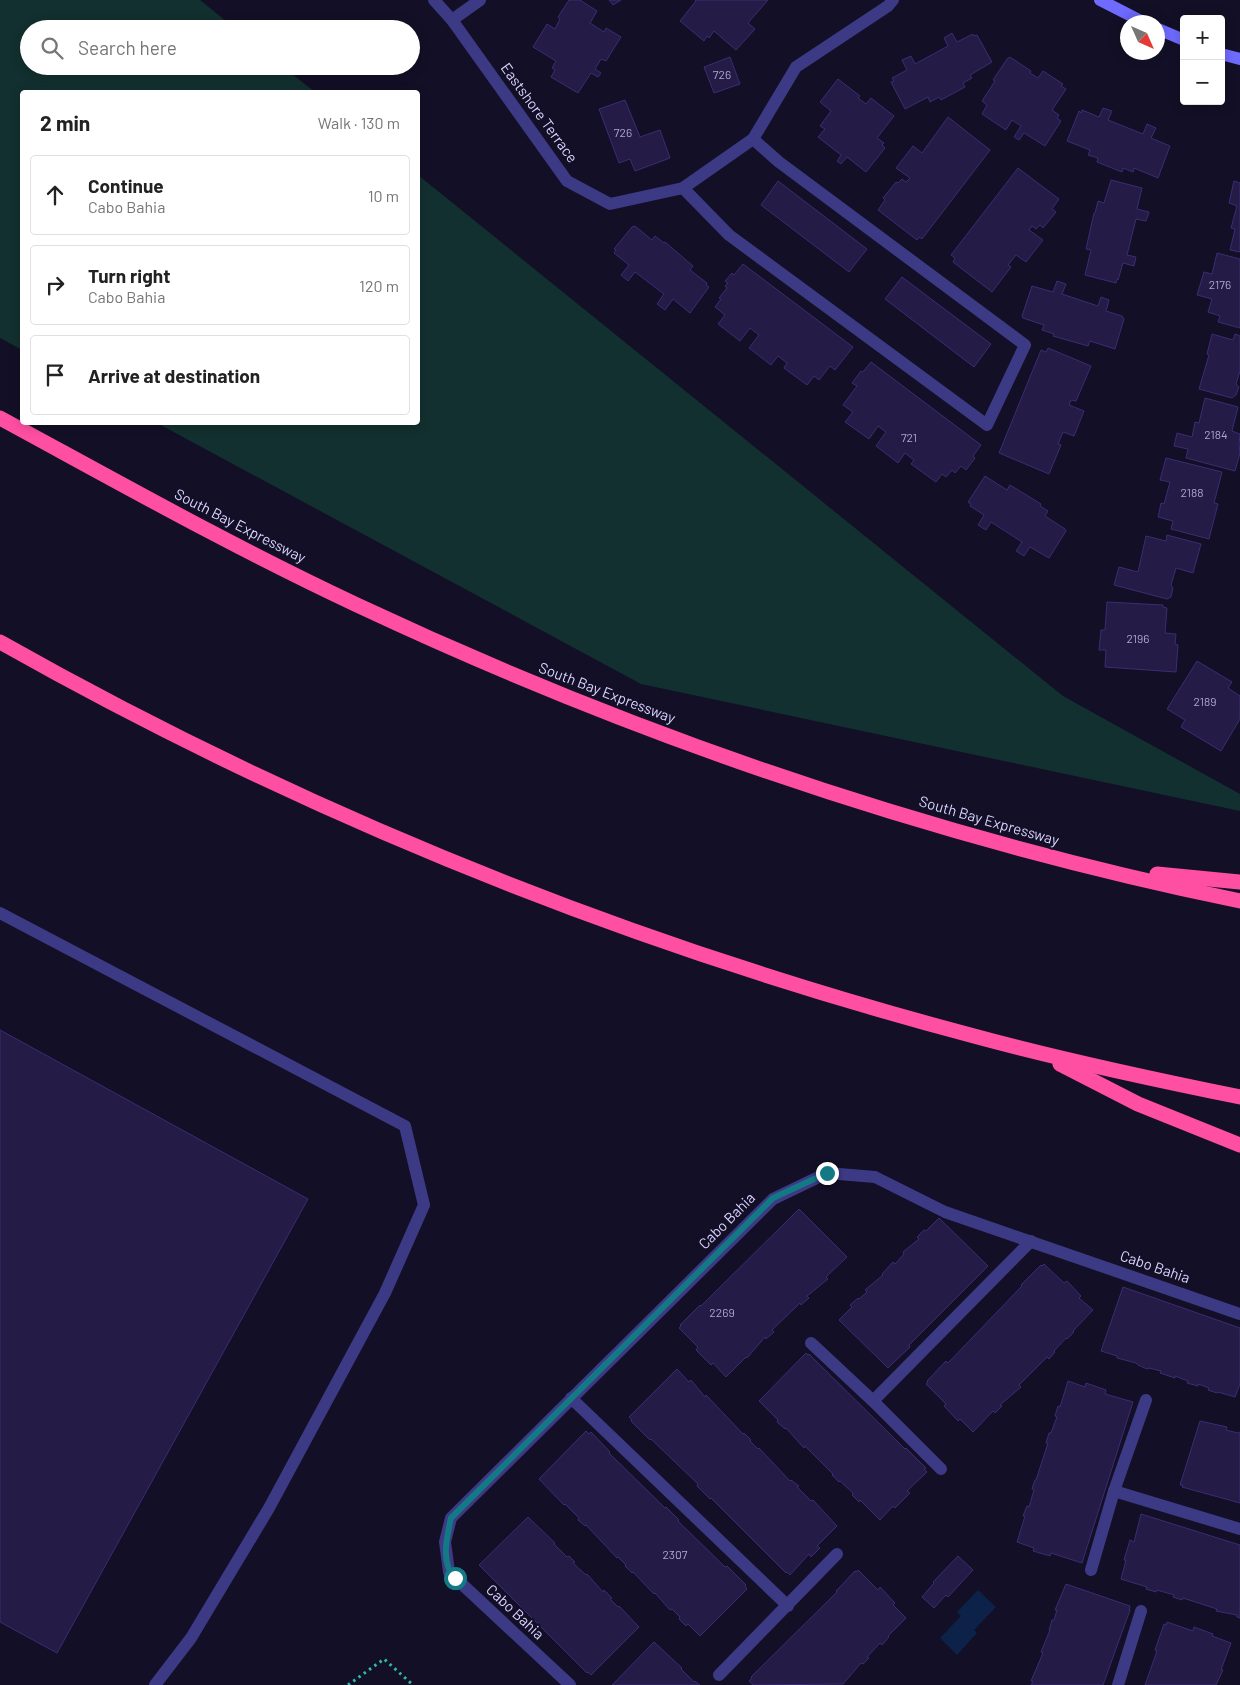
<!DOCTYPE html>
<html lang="en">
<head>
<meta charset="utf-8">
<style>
  :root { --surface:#fff; --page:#f6f6f6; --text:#222; --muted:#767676; --line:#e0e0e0 }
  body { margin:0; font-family:Barlow,sans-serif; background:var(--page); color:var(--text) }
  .controls { position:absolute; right:15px; top:15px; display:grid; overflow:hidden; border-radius:5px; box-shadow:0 2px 12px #0003 }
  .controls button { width:45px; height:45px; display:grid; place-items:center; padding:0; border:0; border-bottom:1px solid var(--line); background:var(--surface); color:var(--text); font:25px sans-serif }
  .compass { position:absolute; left:1120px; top:15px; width:45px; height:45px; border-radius:50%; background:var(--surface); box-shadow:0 2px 12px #0003; rotate:135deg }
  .stop { position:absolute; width:15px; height:15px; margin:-11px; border:4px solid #137a85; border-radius:50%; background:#fff }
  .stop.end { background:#137a85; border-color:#fff; box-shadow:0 1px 5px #0008 }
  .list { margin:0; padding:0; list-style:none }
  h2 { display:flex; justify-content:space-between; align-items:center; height:65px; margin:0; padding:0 20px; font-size:21px }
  h2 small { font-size:16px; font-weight:400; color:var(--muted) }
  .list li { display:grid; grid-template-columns:32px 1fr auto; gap:15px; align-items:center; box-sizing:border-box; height:80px; margin:0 10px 10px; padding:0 10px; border:1px solid var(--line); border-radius:5px }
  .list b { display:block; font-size:19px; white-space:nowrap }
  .list p { margin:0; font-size:16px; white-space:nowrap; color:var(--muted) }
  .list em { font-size:16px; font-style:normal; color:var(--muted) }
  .icon { flex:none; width:28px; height:28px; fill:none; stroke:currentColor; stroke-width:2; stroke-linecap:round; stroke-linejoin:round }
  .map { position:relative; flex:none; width:1240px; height:1685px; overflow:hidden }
  .search { position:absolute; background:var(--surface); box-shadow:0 2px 12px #0003; left:20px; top:20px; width:400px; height:55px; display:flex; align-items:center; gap:12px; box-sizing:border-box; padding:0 18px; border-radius:28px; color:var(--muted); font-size:19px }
  .panel { position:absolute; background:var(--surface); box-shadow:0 2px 12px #0003; left:20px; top:90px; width:400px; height:335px; border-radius:5px }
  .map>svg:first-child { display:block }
  .green { fill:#12302f }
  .water { fill:#0c2248 }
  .building { fill:#241b47; stroke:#3b2d73 }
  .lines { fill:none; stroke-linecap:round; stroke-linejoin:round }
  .path { stroke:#2fb8b0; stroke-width:3; stroke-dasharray:2.5 4; stroke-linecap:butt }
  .lane { stroke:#3d3a85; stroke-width:12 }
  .street { stroke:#3d3a85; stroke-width:12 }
  .secondary { stroke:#6f6bff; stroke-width:12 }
  .highway { stroke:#ff4fa3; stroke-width:15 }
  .route { stroke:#137a85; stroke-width:6 }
  .labels { text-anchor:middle; stroke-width:4.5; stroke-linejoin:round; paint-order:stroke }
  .number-label { font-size:12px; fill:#aca6d1 }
  .street-label { font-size:15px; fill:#d9d4ff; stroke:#130f26 }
</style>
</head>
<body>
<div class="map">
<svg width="1240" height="1685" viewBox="0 0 1240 1685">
  <rect width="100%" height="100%" fill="#130f26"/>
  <!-- green -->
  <g class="green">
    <path d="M0,0H200L236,29H29V66H282L315,92H22V350L0,338Z"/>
    <path d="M418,175L1063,696L1240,794V811L641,684L157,423L418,422Z"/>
  </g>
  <!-- water -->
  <path class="water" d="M978,1590L996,1607L974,1630L977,1633L957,1655L940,1638L961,1616L957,1612Z"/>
  <!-- building -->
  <g class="building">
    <path d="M569,0H580L597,11L590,23L604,32L606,28L621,37L606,61L601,59L595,69L601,73L598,77L591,73L578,93L551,77L555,70L552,68L556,61L533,47L547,24L555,29L560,19L558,17Z"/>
    <path d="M609,0H621L613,5Z"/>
    <path d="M695,0H768L748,23L755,29L736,50L714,31L709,38L707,36L704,41L680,21L696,1Z"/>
    <path d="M952,33L957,42L973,34L974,36L977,35L992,62L970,75L972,78L963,83L965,87L941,100L939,97L930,102L928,97L905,109L891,82L894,81L892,78L907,70L902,60L911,56L915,64L948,46L944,38Z"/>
    <path d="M730,57L740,84L714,93L704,67Z"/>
    <path d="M1010,57L1031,71L1030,73L1038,78L1043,71L1063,84L1061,86L1066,89L1052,110L1059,115L1057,118L1061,121L1045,146L1024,133L1019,140L1014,137L1021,126L1012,120L1006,130L982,114L987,105L982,101L995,81L993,80L1007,59Z"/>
    <path d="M838,79L860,96L858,98L866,104L871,98L894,116L877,138L884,143L882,145L885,148L866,172L847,157L841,164L837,161L841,155L818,137L825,129L820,126L831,111L820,102Z"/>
    <path d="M625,100L640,137L660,130L670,158L635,171L630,159L619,163L599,109Z"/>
    <path d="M1103,108L1112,111L1108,120L1143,134L1147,124L1156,128L1151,138L1170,146L1158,178L1134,168L1133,172L1123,168L1122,172L1097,162L1098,158L1088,155L1090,150L1067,141L1079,111L1081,113L1082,110L1099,117Z"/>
    <path d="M948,117L990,150L922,239L919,237L917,240L878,210L885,200L883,198L896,182L898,183L902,179L906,182L910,178L896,168L913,146L922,153Z"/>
    <path d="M1018,168L1059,199L1052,209L1056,212L1043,228L1040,225L1036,229L1032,226L1029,230L1043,240L1026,262L1016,255L1008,265L1011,267L992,292L953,262L955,258L951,255Z"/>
    <path d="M1111,180L1142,188L1137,209L1149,212L1146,221L1136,219L1127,255L1136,257L1134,266L1123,263L1118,280L1117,279L1116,283L1085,275L1091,250L1086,249L1094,213H1095L1098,201L1104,203Z"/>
    <path d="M778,181L867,249L849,272L761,205Z"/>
    <path d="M1234,181L1240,183V252L1230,250L1235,229L1231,228L1237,206L1229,203Z"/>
    <path d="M635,226L652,240L655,236L664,243L665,242L693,266L690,270L707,283L706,285L709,287L690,313L673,299L665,310L657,304L664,294L635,272L628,281L621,275L629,265L614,253L616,250L614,249L632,227Z"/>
    <path d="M1217,253L1240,259V328L1218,322L1220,316L1208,312L1212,299L1197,295L1204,272L1212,274Z"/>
    <path d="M743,264L853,347L835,370L830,366L819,380L814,376L807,385L784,368L787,363L778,356L771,365L749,348L759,335L750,328L740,341L718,324L725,315L715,307L721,299L719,298L727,288L725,286L728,283L725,281L732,273L734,275Z"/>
    <path d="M902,277L991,344L974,367L885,299Z"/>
    <path d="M1057,281L1066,284L1062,294L1098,306L1101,297L1109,300L1106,311L1122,316L1124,319L1115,349L1090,341L1088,346L1053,336L1054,334L1042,330L1044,325L1023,318L1022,316L1032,286L1053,292Z"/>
    <path d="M1212,334L1233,340L1235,334L1240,336V371L1236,384L1239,387L1236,395L1232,398L1199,389L1209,355L1207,354Z"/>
    <path d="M1048,348L1091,366L1076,401L1071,400L1069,405L1084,411L1074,436L1063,432L1058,444L1061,445L1049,474L999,453L1041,350L1046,352Z"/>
    <path d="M871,362L981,445L973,456L975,458L966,470L961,466L955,473L952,470L946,477L942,474L936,482L911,464L914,460L905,453L898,463L876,446L886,432L878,426L869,439L845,422L853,412L843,405L857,386L852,383L861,371L863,372Z"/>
    <path d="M1205,398L1238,407L1232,431L1240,434L1239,445L1240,453L1235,471L1186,458L1188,449L1174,446L1177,433L1192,437L1195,422L1199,423Z"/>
    <path d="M1166,458L1222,472L1214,503L1218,504L1209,539L1171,529L1173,521L1158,517L1161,503L1164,504L1170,482L1160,480Z"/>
    <path d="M985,476L1007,490L1010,485L1041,504L1040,506L1048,511L1045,516L1065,529L1066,531L1049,558L1030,547L1024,556L1016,551L1022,542L991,522L986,530L978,525L984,515L970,506L971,504L968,502Z"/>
    <path d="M1167,535L1201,544L1193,573L1176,568L1171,585L1173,588L1171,597L1167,599L1114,585L1119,567L1138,572L1146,536L1166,541Z"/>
    <path d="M1107,602L1163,605V607L1167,608L1165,633L1176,634L1175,644L1178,645L1176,672L1105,667L1106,650H1099L1101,630H1105Z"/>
    <path d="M1197,661L1232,682L1228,688L1240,696V719L1221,751L1181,727L1185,720L1167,709Z"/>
    <path d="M0,1030L308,1199L57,1653L0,1622Z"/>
    <path d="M799,1209L847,1257L826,1277L828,1279L807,1296L809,1298L801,1305L800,1303L772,1330L774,1332L766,1339L765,1337L747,1358L746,1357L726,1377L713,1363L711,1365L696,1350L698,1347L679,1328L681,1326L680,1325L700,1305L701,1306Z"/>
    <path d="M939,1218L988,1266L909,1345L910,1347L888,1368L839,1320L852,1307L850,1305L858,1298L859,1299L867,1292L865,1290L883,1275L882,1274L893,1262L895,1264L904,1254L903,1252L919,1239L917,1237L924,1230L926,1231Z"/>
    <path d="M1044,1264L1064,1283L1067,1281L1081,1296L1079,1298L1093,1310L1073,1331L1074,1332L1067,1339L1066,1338L1054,1351L1055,1352L1049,1359L1047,1357L1019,1385L1021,1387L1000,1405L1002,1406L995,1413L993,1411L973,1432L960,1419L958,1421L944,1406L946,1404L926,1384L928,1382L927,1381L946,1361L948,1363L1022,1286L1021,1285L1041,1265L1042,1266Z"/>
    <path d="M1123,1287L1240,1328V1384L1235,1397L1218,1392L1217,1393L1208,1390L1209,1388L1198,1384V1386L1187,1383L1188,1381L1175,1376V1378L1160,1373L1161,1371L1149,1368L1147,1369L1138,1365L1136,1363L1117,1358V1356L1101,1351Z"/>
    <path d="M806,1353L808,1355L809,1354L905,1449L906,1448L926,1468L924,1469L927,1472L907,1491L910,1493L895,1508L893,1506L880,1520L860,1500L859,1502L852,1495L853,1493L840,1481L839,1482L832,1475L833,1474L805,1446L804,1448L786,1428L785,1429L777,1422L778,1420L759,1401Z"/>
    <path d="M677,1369L689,1382L691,1380L705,1397L706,1395L743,1434L744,1433L751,1440L750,1441L758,1449L759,1448L790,1481L791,1480L799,1486L797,1487L811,1501L813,1500L837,1526L817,1546L820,1548L811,1557L809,1554L790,1575L787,1572L786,1573L711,1498L710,1499L697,1486L698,1484L651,1439L650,1440L631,1421L632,1420L629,1417Z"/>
    <path d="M1068,1381L1085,1387L1086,1383L1106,1390L1105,1394L1133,1402L1082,1563L1051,1553L1050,1556L1033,1551L1034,1548L1017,1542L1025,1516H1023L1027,1506L1029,1507L1034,1490L1032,1489L1035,1480H1036L1048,1443H1046L1049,1433H1051L1057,1417L1055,1416L1058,1406L1060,1407Z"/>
    <path d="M1200,1421L1227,1427L1226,1430L1238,1433L1240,1432V1503L1182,1487L1183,1485H1180Z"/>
    <path d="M586,1431L589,1434L591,1432L610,1452L609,1453L665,1508L666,1507L679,1520L678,1521L725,1567L727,1566L746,1585L745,1586L747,1589L700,1636L688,1624L686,1626L679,1619L680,1617L672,1609L670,1610L655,1593L654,1594L633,1572L632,1573L625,1566L626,1565L618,1557L617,1558L586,1525L585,1526L578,1520L579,1518L565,1504L564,1505L539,1479Z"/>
    <path d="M1141,1514L1240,1545V1618L1237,1617V1615L1216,1611L1217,1609L1183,1598L1182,1600L1173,1597L1174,1595L1157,1590L1156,1592L1146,1589L1147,1587L1121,1579L1126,1560H1124L1130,1540L1134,1542Z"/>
    <path d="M528,1517L555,1543L554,1544L567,1557L569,1556L575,1562L573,1563L586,1575L587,1574L603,1592L604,1590L612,1598L610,1599L618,1607L619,1606L639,1627L591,1675L588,1672L587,1673L479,1565Z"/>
    <path d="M958,1556L973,1570L948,1597L946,1595L934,1608L922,1597L934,1583L933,1582Z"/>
    <path d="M858,1570L878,1590L880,1587L895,1603L893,1605L906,1618L888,1636L889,1637L882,1645L880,1643L867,1657L869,1658L863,1664L861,1663L843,1684L753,1685L749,1681L752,1678L751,1677L837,1592L836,1591L855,1571L856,1572Z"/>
    <path d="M1066,1584L1130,1606L1129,1610H1130L1103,1685H1031L1033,1681H1031L1043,1653L1041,1652L1050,1630H1049L1052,1620H1054L1057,1610H1055Z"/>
    <path d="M1167,1622L1193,1631L1194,1627L1213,1634L1212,1636L1231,1643L1221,1670H1223L1216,1685H1145L1157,1651L1155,1650L1164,1624L1166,1625Z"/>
    <path d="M654,1642L682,1668L681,1669L694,1682L695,1681L700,1685H612Z"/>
  </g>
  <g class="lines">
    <!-- path -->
    <path class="path" d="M348,1685L384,1659L413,1685"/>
    <!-- lane -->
    <g class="lane">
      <path d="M452,20L480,0"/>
      <path d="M683,188L729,235L987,425L1025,345L779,162L753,139"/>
      <path d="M0,913L405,1126L424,1205L385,1293L269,1508L191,1638L155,1685"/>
    </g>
    <!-- street -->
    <g class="street">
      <path d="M434,0L452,20L567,181L610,204L683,188L753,139L796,67L888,6L893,0"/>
      <path d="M811,1343L873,1401L941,1469"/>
      <path d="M571,1398L788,1606"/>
      <path d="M873,1401L1031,1241"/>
      <path d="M1114,1491L1240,1529"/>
      <path d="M1091,1570L1114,1491L1146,1400"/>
      <path d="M719,1675L837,1554"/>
      <path d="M570,1685L449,1572L445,1542L451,1518L773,1199L827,1173L875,1177L945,1212L1240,1314"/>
      <path d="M1118,1685L1141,1611"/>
    </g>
    <!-- secondary -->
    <g class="secondary">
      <path d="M1100,0L1143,22"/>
      <path d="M1158,29L1184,40"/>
      <path d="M1221,54L1240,59"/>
    </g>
    <!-- highway -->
    <g class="highway">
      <path d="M0,418C118,482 235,548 357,605C638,737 935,838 1240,901"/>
      <path d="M0,642C306,815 634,946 974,1036C1062,1060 1151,1079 1240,1097"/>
      <path d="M1157,874L1240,882"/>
      <path d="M1060,1064L1138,1104L1240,1145"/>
    </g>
  </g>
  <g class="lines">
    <!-- route -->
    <path class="route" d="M455,1578C440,1563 447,1536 451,1518L773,1198L827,1173"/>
  </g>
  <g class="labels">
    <!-- number labels -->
    <g class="number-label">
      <text x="722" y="79">726</text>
      <text x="623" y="137">726</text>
      <text x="1220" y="289">2176</text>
      <text x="1216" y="439">2184</text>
      <text x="909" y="442">721</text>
      <text x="1192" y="497">2188</text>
      <text x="1138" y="643">2196</text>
      <text x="1205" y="706">2189</text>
      <text x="722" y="1317">2269</text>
      <text x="675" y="1559">2307</text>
    </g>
    <!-- street labels -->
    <g class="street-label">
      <text transform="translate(539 113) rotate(54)" y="5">Eastshore Terrace</text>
      <text transform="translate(240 526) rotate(27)" y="5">South Bay Expressway</text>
      <text transform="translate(607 693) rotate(21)" y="5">South Bay Expressway</text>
      <text transform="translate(989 821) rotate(16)" y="5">South Bay Expressway</text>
      <text transform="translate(727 1221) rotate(-45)" y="5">Cabo Bahia</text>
      <text transform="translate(1155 1267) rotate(19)" y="5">Cabo Bahia</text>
      <text transform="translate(515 1612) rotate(43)" y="5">Cabo Bahia</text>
    </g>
  </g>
</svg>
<div class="controls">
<button>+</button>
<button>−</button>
</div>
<svg class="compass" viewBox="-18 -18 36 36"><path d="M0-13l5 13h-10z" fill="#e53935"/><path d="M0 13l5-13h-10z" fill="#767676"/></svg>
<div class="stop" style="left:455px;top:1578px"></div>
<div class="stop end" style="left:827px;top:1173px"></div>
<div class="search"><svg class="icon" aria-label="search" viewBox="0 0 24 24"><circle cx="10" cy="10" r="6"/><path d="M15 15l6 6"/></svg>Search here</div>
<section class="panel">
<h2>2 min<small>Walk · 130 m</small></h2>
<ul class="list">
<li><svg class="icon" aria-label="ahead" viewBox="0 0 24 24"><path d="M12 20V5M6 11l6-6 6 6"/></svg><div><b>Continue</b><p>Cabo Bahia</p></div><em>10 m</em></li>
<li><svg class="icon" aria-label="right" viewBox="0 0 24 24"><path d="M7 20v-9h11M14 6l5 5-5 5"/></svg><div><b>Turn right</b><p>Cabo Bahia</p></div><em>120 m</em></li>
<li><svg class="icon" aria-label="arrive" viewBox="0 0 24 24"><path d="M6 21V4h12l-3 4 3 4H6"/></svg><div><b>Arrive at destination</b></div></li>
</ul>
</section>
</div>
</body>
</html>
